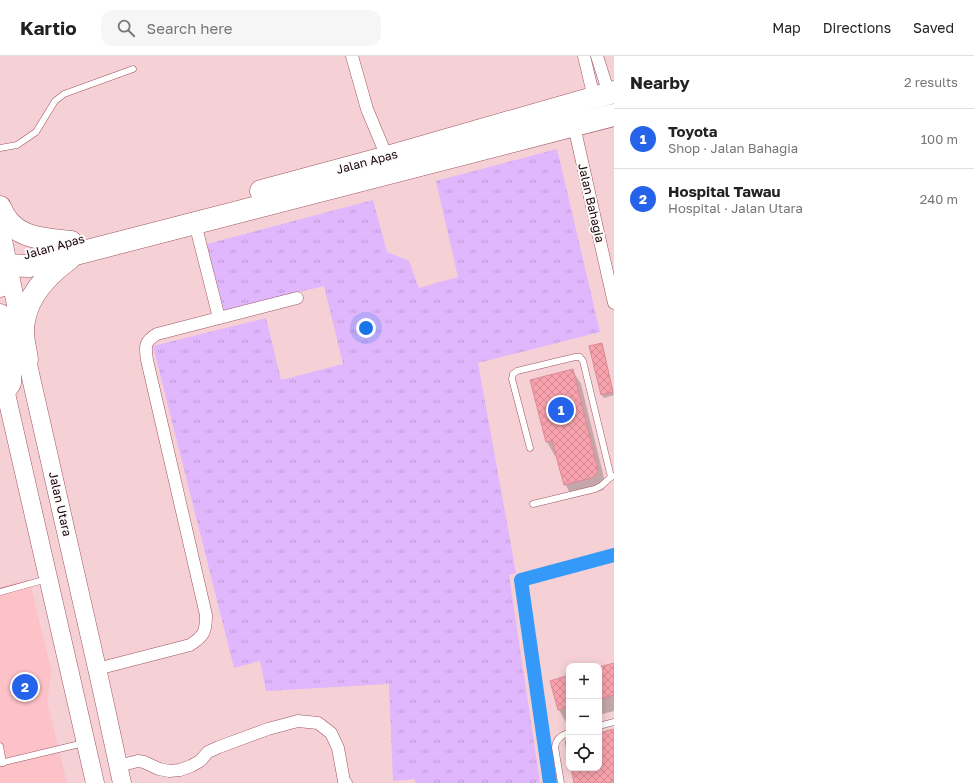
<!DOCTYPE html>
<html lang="en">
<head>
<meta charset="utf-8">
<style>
  :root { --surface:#fff; --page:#f6f6f6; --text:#222; --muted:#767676; --line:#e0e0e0; --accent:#2563eb }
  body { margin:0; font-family:"Golos Text",sans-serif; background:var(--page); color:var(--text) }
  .controls { position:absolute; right:12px; bottom:12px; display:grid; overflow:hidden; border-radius:8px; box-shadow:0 2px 10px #0003 }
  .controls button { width:36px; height:36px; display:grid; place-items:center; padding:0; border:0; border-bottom:1px solid var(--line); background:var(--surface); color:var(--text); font:20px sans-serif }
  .you { position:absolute; left:366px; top:272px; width:14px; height:14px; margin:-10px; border:3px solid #fff; border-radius:50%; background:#1a73e8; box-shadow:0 0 0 6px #1a73e833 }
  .badge { display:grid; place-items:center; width:26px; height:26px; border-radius:50%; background:var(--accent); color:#fff; font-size:13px; font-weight:700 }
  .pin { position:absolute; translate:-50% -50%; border:2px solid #fff; box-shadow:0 1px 4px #0006 }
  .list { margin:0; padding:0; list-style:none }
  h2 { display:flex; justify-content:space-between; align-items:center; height:52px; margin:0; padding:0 16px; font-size:17px }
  h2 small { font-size:13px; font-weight:400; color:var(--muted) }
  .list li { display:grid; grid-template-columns:26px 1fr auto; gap:12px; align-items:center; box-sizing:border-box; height:60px; padding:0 16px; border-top:1px solid var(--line) }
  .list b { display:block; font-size:15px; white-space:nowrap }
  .list p { margin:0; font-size:13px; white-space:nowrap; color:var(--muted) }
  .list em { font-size:13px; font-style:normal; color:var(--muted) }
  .icon { flex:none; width:22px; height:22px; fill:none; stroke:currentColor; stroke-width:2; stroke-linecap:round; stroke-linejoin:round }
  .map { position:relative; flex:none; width:614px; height:727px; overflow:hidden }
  header { display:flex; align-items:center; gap:24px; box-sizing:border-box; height:56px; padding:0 20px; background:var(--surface); border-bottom:1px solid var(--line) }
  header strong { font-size:19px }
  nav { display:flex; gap:22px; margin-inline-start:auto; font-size:14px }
  .search { width:280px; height:36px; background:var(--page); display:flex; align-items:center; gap:10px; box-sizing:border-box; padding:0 14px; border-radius:12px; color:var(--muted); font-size:15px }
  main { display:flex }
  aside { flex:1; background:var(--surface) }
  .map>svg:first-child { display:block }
  .built { fill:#fcc2c8 }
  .grass { fill:url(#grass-tufts) }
  .shadow { fill:#0003 }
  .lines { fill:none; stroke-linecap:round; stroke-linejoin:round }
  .canal { stroke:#3499f8; stroke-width:14 }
  .building { fill:url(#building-cross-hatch); stroke:#dd8a96 }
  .lane-casing { stroke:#a05360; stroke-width:7 }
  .street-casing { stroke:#a05360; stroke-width:13 }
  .secondary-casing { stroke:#a05360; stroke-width:19 }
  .highway-casing { stroke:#a05360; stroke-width:23 }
  .lane { stroke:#fff; stroke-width:6 }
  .street { stroke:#fff; stroke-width:12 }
  .secondary { stroke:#fff; stroke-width:18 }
  .highway { stroke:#fff; stroke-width:22 }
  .labels { text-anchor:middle; stroke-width:4; stroke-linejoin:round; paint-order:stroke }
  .street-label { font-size:12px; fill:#1c0207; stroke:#fcfcfc }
</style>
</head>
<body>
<header>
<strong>Kartio</strong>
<div class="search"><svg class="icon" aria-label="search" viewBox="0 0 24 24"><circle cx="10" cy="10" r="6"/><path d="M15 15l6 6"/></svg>Search here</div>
<nav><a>Map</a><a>Directions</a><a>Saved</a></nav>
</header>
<main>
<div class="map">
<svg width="614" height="727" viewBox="0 0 614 727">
  <defs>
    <pattern id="grass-tufts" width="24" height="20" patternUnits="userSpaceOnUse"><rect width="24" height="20" fill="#e0b6fd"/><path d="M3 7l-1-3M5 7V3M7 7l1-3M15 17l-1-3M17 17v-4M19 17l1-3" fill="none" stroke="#c09bd7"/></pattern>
    <pattern id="building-cross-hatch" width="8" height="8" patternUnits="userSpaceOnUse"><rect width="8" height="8" fill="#f7a2ad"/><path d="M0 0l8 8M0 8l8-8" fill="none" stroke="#d38a93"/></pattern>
  </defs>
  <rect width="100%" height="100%" fill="#f5d1d5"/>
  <!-- built -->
  <path class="built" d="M29,523L52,616L47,645L67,727H0V531Z"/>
  <!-- grass -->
  <path class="grass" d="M557,93L600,276L478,307L516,517L509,519L540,727H416L415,723L393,725L389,628L266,635L260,605L234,612L153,290L266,262L281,324L343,308L324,230L224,254L207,188L373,144L387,196L409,205L419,232L458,221L436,125Z"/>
  <!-- shadow -->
  <g class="shadow">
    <path d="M603,291L614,339L604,342L602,339Z"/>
    <path d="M572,314L581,328L605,426V431L603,434L573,442L565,428L557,399L555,400L547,386Z"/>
    <path d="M614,608V655L599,659V612Z"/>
    <path d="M569,620V667L567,668L559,654L551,625Z"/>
  </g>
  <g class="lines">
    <!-- canal -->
    <path class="canal" d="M550,727L521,524L614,499"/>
  </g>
  <!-- building -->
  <g class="building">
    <path d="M602,287L613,336L601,339L589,290Z"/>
    <path d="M573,313L598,414L595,420L592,422L564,429L552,385L546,386L530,324Z"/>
    <path d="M614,607V639L599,643V611Z"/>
    <path d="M569,619V651L558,654L550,625Z"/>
    <path d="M614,673V727H574L571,712H599V677Z"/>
    <path d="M569,684V705L565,685Z"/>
  </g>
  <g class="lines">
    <defs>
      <g id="lane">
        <path d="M0,92L17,89L36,76L55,45L64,38L133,13"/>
        <path d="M530,392L512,323L513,318L517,315L575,301H580L583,305L611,421L614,420"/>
        <path d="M533,448L595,433L601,430L611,421"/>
        <path d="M0,536L47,523"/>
        <path d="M599,670L614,666"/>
        <path d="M0,690L3,707"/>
        <path d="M0,707L84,687"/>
        <path d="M561,727L555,691C556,683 561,679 569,677"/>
      </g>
      <g id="street">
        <path d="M352,0L367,53L387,101"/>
        <path d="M584,0L594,42"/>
        <path d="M597,0L609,38"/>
        <path d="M574,70L614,247"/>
        <path d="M195,167L219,262"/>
        <path d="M97,613L190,589C204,580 206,576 206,559L147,304C145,290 144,286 157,278L297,242"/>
        <path d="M118,710L138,705L144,706L159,713L169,715L180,714L191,710L200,705L208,696L219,691L268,673L298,665L318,667L331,677L338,692L344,725L346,727"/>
      </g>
      <g id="secondary">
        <path d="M0,169L27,304L101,630L122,727"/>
        <path d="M2,320L95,727"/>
      </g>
      <g id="highway">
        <path d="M261,135L387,101L614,36"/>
        <path d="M0,151C12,183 43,183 71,186"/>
        <path d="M0,209L29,210L614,59"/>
        <path d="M0,230L7,209"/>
        <path d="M0,259L10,315V327L5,334"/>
        <path d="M27,304C26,295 23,285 23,276C23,244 44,221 69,203"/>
      </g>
    </defs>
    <!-- lane casing -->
    <use href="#lane" class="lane-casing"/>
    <!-- street casing -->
    <use href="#street" class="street-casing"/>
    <!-- secondary casing -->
    <use href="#secondary" class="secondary-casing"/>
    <!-- highway casing -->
    <use href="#highway" class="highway-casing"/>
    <!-- lane -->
    <use href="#lane" class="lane"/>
    <!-- street -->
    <use href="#street" class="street"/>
    <!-- secondary -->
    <use href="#secondary" class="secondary"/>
    <!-- highway -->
    <use href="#highway" class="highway"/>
  </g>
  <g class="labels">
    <!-- street labels -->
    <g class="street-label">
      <text transform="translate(367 106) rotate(-15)" y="4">Jalan Apas</text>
      <text transform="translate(591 147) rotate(77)" y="4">Jalan Bahagia</text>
      <text transform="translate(54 191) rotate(-16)" y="4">Jalan Apas</text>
      <text transform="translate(60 448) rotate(77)" y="4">Jalan Utara</text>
    </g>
  </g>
</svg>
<div class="controls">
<button>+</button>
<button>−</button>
<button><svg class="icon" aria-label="locate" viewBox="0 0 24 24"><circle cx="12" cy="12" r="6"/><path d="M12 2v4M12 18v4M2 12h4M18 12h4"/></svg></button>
</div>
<div class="you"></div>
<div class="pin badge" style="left:561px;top:354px">1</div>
<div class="pin badge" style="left:25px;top:631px">2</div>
</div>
<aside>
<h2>Nearby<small>2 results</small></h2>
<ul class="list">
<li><span class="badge">1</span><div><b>Toyota</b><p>Shop · Jalan Bahagia</p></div><em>100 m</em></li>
<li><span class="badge">2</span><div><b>Hospital Tawau</b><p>Hospital · Jalan Utara</p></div><em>240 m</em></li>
</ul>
</aside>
</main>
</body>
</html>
